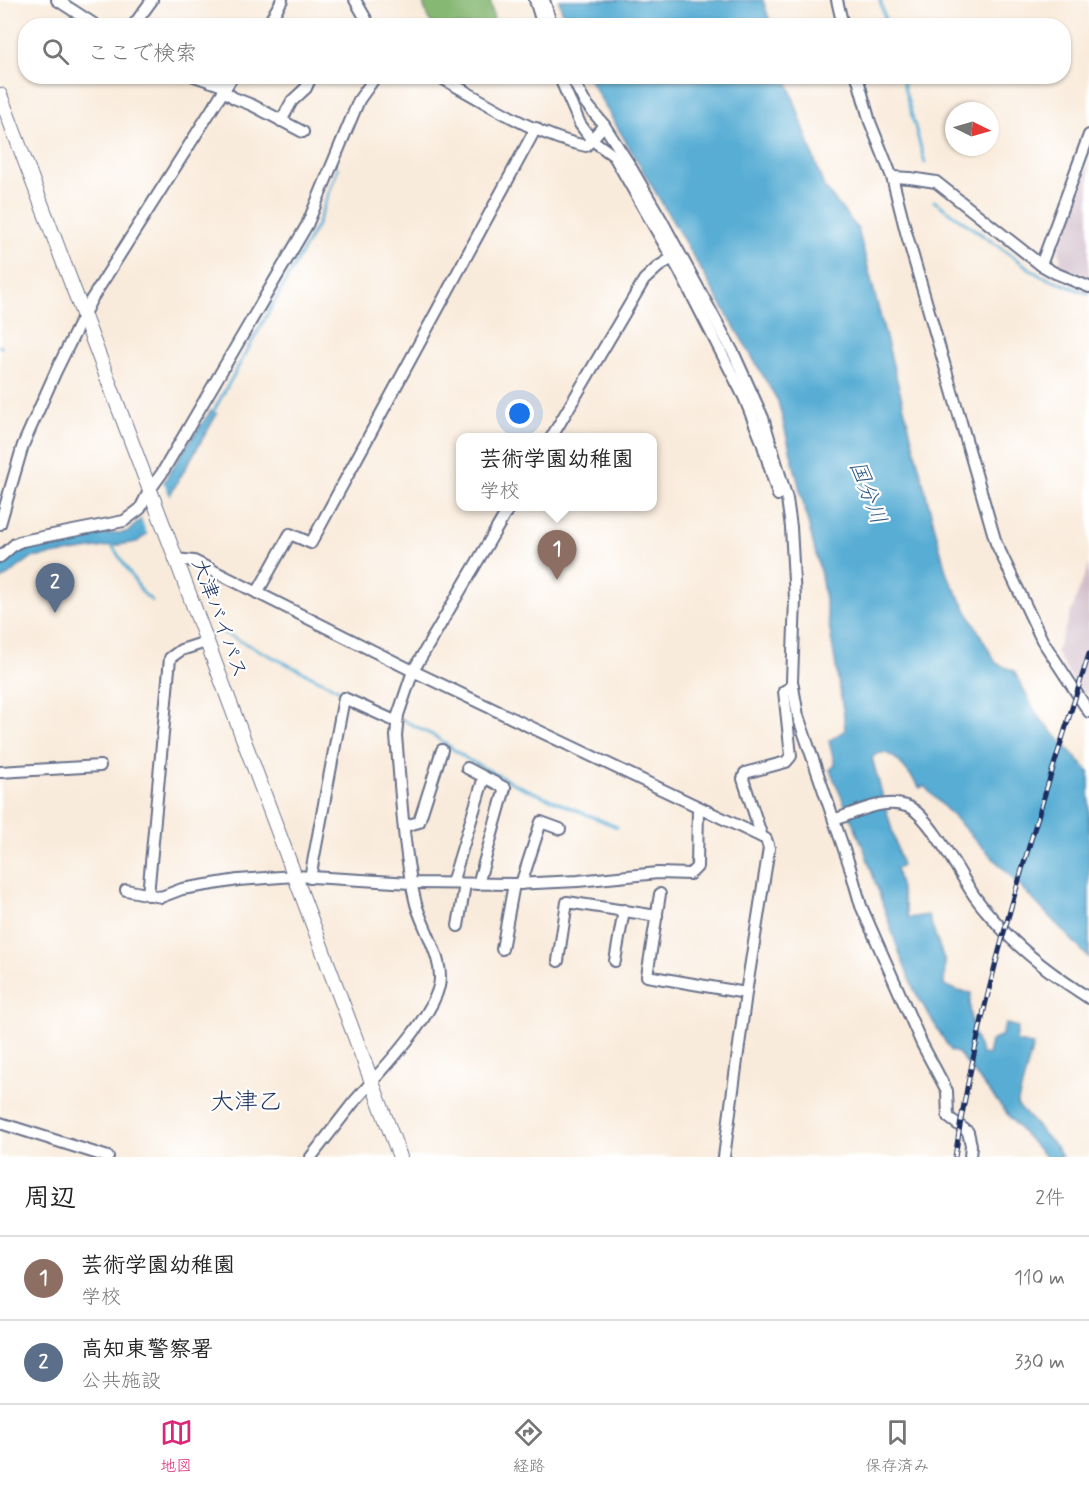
<!DOCTYPE html>
<html lang="ja">
<head>
<meta charset="utf-8">
<style>
  :root { --surface:#fff; --page:#f2f2f2; --text:#222; --muted:#767676; --line:#e0e0e0; --accent:#db2777 }
  body { margin:0; font-family:Mynerve,"Klee One",sans-serif; background:var(--page); color:var(--text) }
  .compass { position:absolute; left:945px; top:102px; width:54px; height:54px; border-radius:50%; background:var(--surface); box-shadow:0 2px 4px #0004; rotate:95deg }
  .you { position:absolute; left:520px; top:414px; width:21px; height:21px; margin:-15px; border:4px solid #fff; border-radius:50%; background:#1a73e8; box-shadow:0 0 0 9px #1a73e833 }
  .badge { display:grid; place-items:center; width:39px; height:39px; border-radius:50%; background:var(--accent); color:#fff; font-size:20px; font-weight:700 }
  .pin { position:absolute; translate:-50% -50px; filter:drop-shadow(0 2px 3px #0008) }
  .pin::after { content:''; position:absolute; top:32px; width:21px; height:18px; background:inherit; clip-path:polygon(0 0,100% 0,50% 100%) }
  .popup { position:absolute; left:456px; top:433px; width:201px; height:78px; box-sizing:border-box; display:grid; place-content:center; border-radius:12px; background:var(--surface); filter:drop-shadow(0 2px 4px #0005); font-size:20px; white-space:nowrap; color:var(--muted) }
  .popup b { font-size:22px; color:var(--text) }
  .popup::after { content:''; position:absolute; left:50%; top:100%; margin-left:-12px; border:12px solid transparent; border-top-color:var(--surface) }
  .list { margin:0; padding:0; list-style:none }
  h2 { display:flex; justify-content:space-between; align-items:center; height:78px; margin:0; padding:0 24px; font-size:26px }
  h2 small { font-size:20px; font-weight:400; color:var(--muted) }
  .list li { display:grid; grid-template-columns:39px 1fr auto; gap:18px; align-items:center; box-sizing:border-box; height:84px; padding:0 24px; border-top:2px solid var(--line) }
  .list b { display:block; font-size:22px; white-space:nowrap }
  .list p { margin:0; font-size:20px; white-space:nowrap; color:var(--muted) }
  .list em { font-size:20px; font-style:normal; color:var(--muted) }
  .icon { flex:none; width:33px; height:33px; fill:none; stroke:currentColor; stroke-width:2; stroke-linecap:round; stroke-linejoin:round }
  .map { position:relative; flex:none; width:1089px; height:1157px; overflow:hidden }
  .search { position:absolute; background:var(--surface); box-shadow:0 2px 4px #0004; left:18px; right:18px; top:18px; height:66px; display:flex; align-items:center; gap:15px; box-sizing:border-box; padding:0 21px; border-radius:24px; color:var(--muted); font-size:22px }
  .sheet { height:246px; background:var(--surface) }
  nav { display:flex; justify-content:space-around; align-items:center; box-sizing:border-box; height:84px; border-top:2px solid var(--line); background:var(--surface); font-size:16px; color:var(--muted) }
  nav a { display:grid; justify-items:center; gap:3px }
  nav .on { color:var(--accent) }
  .map>svg:first-child { display:block }
  .industrial { fill:#d1bdc9 }
  .forest { fill:#86b873; stroke:#507468; stroke-width:1.5 }
  .water { fill:#58add4; stroke:#3a6e99; stroke-width:1.5 }
  .pier { fill:#f9ebdb }
  .lines { fill:none; stroke-linecap:round; stroke-linejoin:round }
  .stream { stroke:#58add4; stroke-width:3 }
  .minor-casing { stroke:#69718a; stroke-width:14 }
  .major-casing { stroke:#69718a; stroke-width:16 }
  .minor { stroke:#fff; stroke-width:10 }
  .major { stroke:#fff; stroke-width:14 }
  .rail-casing { stroke:#1b2f5e; stroke-width:5 }
  .rail { stroke:#fff; stroke-width:3; stroke-dasharray:9; stroke-linecap:butt }
  .labels { text-anchor:middle; stroke-width:4.5; stroke-linejoin:round; paint-order:stroke }
  .street-label { font-size:21px; fill:#1b2f5e; stroke:#fff }
  .water-label { font-size:22px; font-style:italic; fill:#305b87; stroke:#fff }
  .quarter-label { font-size:24px; fill:#1b2f5e; stroke:#fff }
</style>
</head>
<body>
<div class="map">
<svg width="1089" height="1157" viewBox="0 0 1089 1157">
  <rect width="100%" height="100%" fill="#fff"/>
  <filter id="ink" filterUnits="userSpaceOnUse"><feTurbulence type="fractalNoise" baseFrequency=".0167" numOctaves="2"/><feDisplacementMap in="SourceGraphic" scale="12" xChannelSelector="R" yChannelSelector="G"/><feConvolveMatrix kernelMatrix="1 2 1 2 8 2 1 2 1" color-interpolation-filters="sRGB"/></filter>
  <filter id="wash" filterUnits="userSpaceOnUse"><feTurbulence type="fractalNoise" baseFrequency=".008" numOctaves="4" result="noise"/><feDisplacementMap in="SourceGraphic" scale="24" xChannelSelector="R" yChannelSelector="G"/><feGaussianBlur stdDeviation="1.35" result="paint"/><feColorMatrix in="noise" values="0 0 0 0 0 0 0 0 0 0 0 0 0 0 0 0 0 1.4 0 .05"/><feComposite in="paint" operator="in"/></filter>
  <g filter="url(#wash)">
    <rect width="100%" height="100%" fill="#f9ebdb"/>
    <!-- industrial -->
    <g class="industrial">
      <path d="M1089,161V277L1061,266L1059,248Z"/>
      <path d="M1089,564V688L1086,697L1069,674L1056,652Z"/>
    </g>
    <!-- forest -->
    <path class="forest" d="M422,0H490L495,25H433L428,18Z"/>
    <!-- water -->
    <g class="water">
      <path d="M559,0H763L771,25H566Z"/>
      <path d="M588,77H786L824,187L858,229L947,575L996,663L1014,671L1037,715L1089,772V958L924,786L920,788C911,776 888,739 872,758L902,866L896,869L908,918L928,915L945,962L944,985L958,991L971,993C968,1017 972,1033 982,1054L988,1055L991,1041L1001,1036L1006,1024L1018,1027L1016,1042L1033,1045L1017,1105L1056,1147L1062,1157H1046L1021,1131L958,1053L951,1051L915,992L900,955L864,849L830,770L835,765L829,741L845,730L844,716L821,575L778,401Z"/>
      <path d="M211,411L217,414L147,534L137,542L31,558L0,581V567L17,551L36,545L88,536L128,532L141,519L185,448Z"/>
    </g>
    <!-- pier -->
    <path class="pier" d="M162,479L170,497L148,536L140,516Z"/>
    <g class="lines">
      <!-- stream -->
      <g class="stream">
        <path d="M880,0L887,26"/>
        <path d="M901,76L925,163"/>
        <path d="M934,201L1039,275L1089,294"/>
        <path d="M0,346L1,347"/>
        <path d="M212,414L318,223L338,168"/>
        <path d="M111,544L143,593L152,601"/>
        <path d="M222,632L348,694"/>
        <path d="M403,720L436,737L467,759L519,786L617,827"/>
      </g>
    </g>
  </g>
  <g filter="url(#ink)">
    <g class="lines">
      <defs>
        <g id="minor">
          <path d="M57,0L97,26"/>
          <path d="M355,0L370,26"/>
          <path d="M535,0L543,26"/>
          <path d="M544,0L552,26"/>
          <path d="M837,0L843,26"/>
          <path d="M133,26L152,0"/>
          <path d="M267,26L282,0"/>
          <path d="M194,76L226,87"/>
          <path d="M438,76C484,101 535,136 586,146L604,125"/>
          <path d="M559,76L580,124L591,139L614,156L679,270L744,397L762,442L778,495"/>
          <path d="M571,76L584,101L604,125L629,164L661,219L734,354L763,418L787,499L791,527L795,599L792,681L798,716L849,864L861,906L922,1044L947,1091L948,1117L968,1132L971,1145L970,1157"/>
          <path d="M857,76L870,122L892,177L906,232L996,543L1042,640L1089,712"/>
          <path d="M224,91L234,98L252,105L303,132"/>
          <path d="M281,121L292,101L306,88L311,77"/>
          <path d="M892,177L910,178L936,182L1041,265L1055,273L1089,287"/>
          <path d="M1041,265L1089,135"/>
          <path d="M551,438L644,280L658,267L672,258"/>
          <path d="M0,524L23,445L56,371L91,300L233,76"/>
          <path d="M0,557L15,544L22,541L124,521L140,509L149,491L162,473L307,225L359,100L376,76"/>
          <path d="M176,559L194,561L413,671L766,839L769,848L746,993L724,1157"/>
          <path d="M257,593L290,534L311,543L536,128"/>
          <path d="M467,768L505,788L478,884"/>
          <path d="M0,772L100,766"/>
          <path d="M834,820C857,812 885,797 909,807C929,816 959,872 971,891C977,901 986,911 994,920C1020,951 1054,976 1089,998"/>
          <path d="M405,826L419,822L442,750"/>
          <path d="M762,837L743,779L745,773L786,762L791,756L784,691L793,686"/>
          <path d="M310,878L344,698L397,722"/>
          <path d="M452,883L484,777"/>
          <path d="M521,884L541,822L560,829"/>
          <path d="M126,890L161,897L182,889L238,880L295,876L411,883L514,884L578,881L658,873L690,874L697,867L698,807"/>
          <path d="M660,894L647,976L746,993"/>
          <path d="M148,895L170,658L181,650L206,642"/>
          <path d="M458,926L465,884"/>
          <path d="M502,949L514,884"/>
          <path d="M558,961L567,902L657,916"/>
          <path d="M615,961L624,910"/>
          <path d="M0,1123L108,1157"/>
          <path d="M311,1157C325,1139 339,1121 353,1103C378,1074 430,1022 439,986C445,961 423,929 416,904C403,853 401,789 396,736L398,715L413,671L510,506"/>
        </g>
        <path id="major" d="M0,95L176,559L400,1157"/>
      </defs>
      <!-- minor casing -->
      <use href="#minor" class="minor-casing"/>
      <!-- major casing -->
      <use href="#major" class="major-casing"/>
      <!-- minor -->
      <use href="#minor" class="minor"/>
      <!-- major -->
      <use href="#major" class="major"/>
      <defs>
        <path id="rail" d="M955,1157C981,984 1037,820 1089,654"/>
      </defs>
      <!-- rail casing -->
      <use href="#rail" class="rail-casing"/>
      <!-- rail -->
      <use href="#rail" class="rail"/>
    </g>
  </g>
  <g class="labels">
    <!-- street labels -->
    <g class="street-label">
      <text transform="translate(220 618) rotate(70)" y="7">大津バイパス</text>
    </g>
    <!-- water labels -->
    <g class="water-label">
      <text transform="translate(869 492) rotate(69)" y="8">国分川</text>
    </g>
    <!-- quarter labels -->
    <g class="quarter-label">
      <text x="246" y="1109">大津乙</text>
    </g>
  </g>
</svg>
<svg class="compass" viewBox="-18 -18 36 36"><path d="M0-13l5 13h-10z" fill="#e53935"/><path d="M0 13l5-13h-10z" fill="#767676"/></svg>
<div class="you"></div>
<div class="pin badge" style="left:557px;top:580px;background:#8d6e63">1</div>
<div class="popup"><b>芸術学園幼稚園</b>学校</div>
<div class="pin badge" style="left:55px;top:613px;background:#5c6f8a">2</div>
<div class="search"><svg class="icon" aria-label="search" viewBox="0 0 24 24"><circle cx="10" cy="10" r="6"/><path d="M15 15l6 6"/></svg>ここで検索</div>
</div>
<section class="sheet">
<h2>周辺<small>2件</small></h2>
<ul class="list">
<li><span class="badge" style="background:#8d6e63">1</span><div><b>芸術学園幼稚園</b><p>学校</p></div><em>110 m</em></li>
<li><span class="badge" style="background:#5c6f8a">2</span><div><b>高知東警察署</b><p>公共施設</p></div><em>330 m</em></li>
</ul>
</section>
<nav>
<a class="on"><svg class="icon" aria-label="map" viewBox="0 0 24 24"><path d="M3 6l6-2 6 2 6-2v14l-6 2-6-2-6 2zM9 4v14M15 6v14"/></svg>地図</a>
<a><svg class="icon" aria-label="directions" viewBox="0 0 24 24"><path d="M12 3l9 9-9 9-9-9zM9 14v-3h6M13 9l2 2-2 2"/></svg>経路</a>
<a><svg class="icon" aria-label="saved" viewBox="0 0 24 24"><path d="M7 4h10v16l-5-4-5 4z"/></svg>保存済み</a>
</nav>
</body>
</html>
